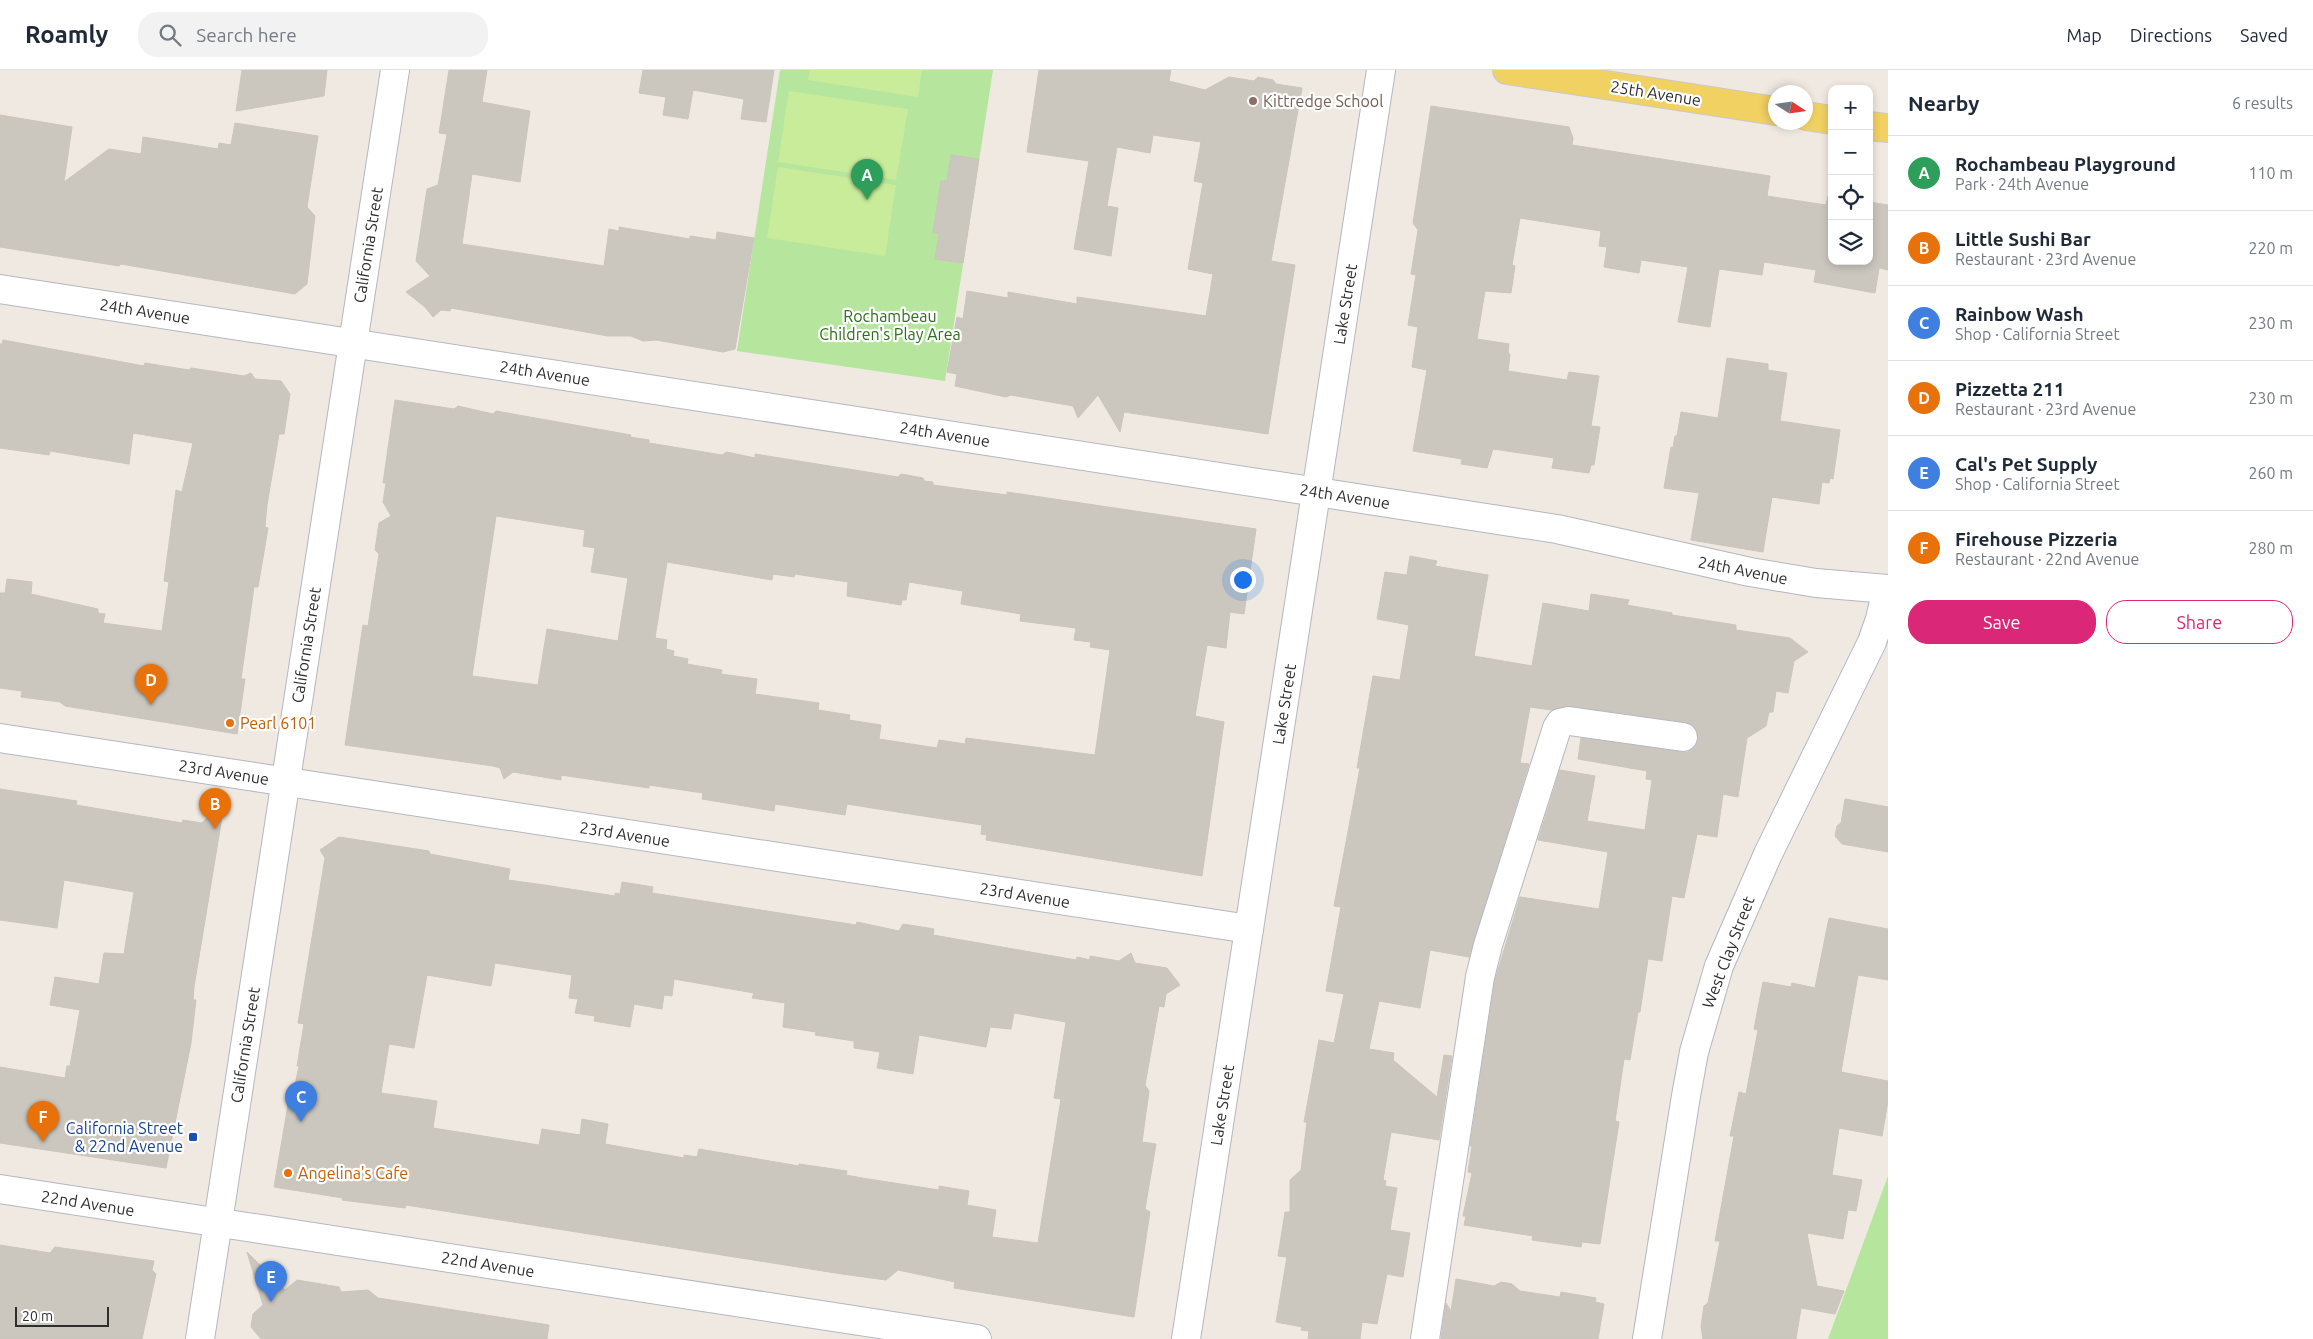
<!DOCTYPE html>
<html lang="en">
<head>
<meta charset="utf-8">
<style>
  :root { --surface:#fff; --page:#f2f2f3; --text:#1f2937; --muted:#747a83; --line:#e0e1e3; --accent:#db2777 }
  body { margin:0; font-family:Ubuntu,sans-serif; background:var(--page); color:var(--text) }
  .controls { position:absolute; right:15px; top:15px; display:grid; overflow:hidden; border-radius:10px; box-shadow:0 2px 8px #0003 }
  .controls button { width:45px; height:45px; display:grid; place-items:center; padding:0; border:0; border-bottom:1px solid var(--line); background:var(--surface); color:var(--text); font:25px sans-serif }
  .compass { position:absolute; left:1768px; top:15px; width:45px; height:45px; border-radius:50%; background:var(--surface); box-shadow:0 2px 8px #0003; rotate:102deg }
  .scale { position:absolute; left:15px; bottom:12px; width:94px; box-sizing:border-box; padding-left:5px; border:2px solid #2e2e2e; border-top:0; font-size:14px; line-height:18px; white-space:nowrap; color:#2e2e2e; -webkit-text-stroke:4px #fff; paint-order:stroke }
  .you { position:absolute; left:1242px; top:509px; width:18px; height:18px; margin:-12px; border:4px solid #fff; border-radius:50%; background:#1a73e8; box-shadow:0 0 0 8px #1a73e833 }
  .badge { display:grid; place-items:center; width:32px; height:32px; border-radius:50%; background:var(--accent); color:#fff; font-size:16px; font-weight:700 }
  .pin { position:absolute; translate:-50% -41px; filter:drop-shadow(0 1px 2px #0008) }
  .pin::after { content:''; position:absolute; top:26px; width:18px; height:15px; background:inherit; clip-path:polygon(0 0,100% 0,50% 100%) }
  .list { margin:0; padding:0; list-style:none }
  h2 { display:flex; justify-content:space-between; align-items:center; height:65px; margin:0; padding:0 20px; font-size:21px }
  h2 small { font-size:16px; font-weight:400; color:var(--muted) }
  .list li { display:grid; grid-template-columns:32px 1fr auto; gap:15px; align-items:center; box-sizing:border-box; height:75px; padding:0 20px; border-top:1px solid var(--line) }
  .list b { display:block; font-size:19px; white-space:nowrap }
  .list p { margin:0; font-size:16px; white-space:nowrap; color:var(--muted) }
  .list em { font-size:16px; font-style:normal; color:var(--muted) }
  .actions { display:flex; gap:10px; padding:15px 20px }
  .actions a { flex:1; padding:11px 0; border:1px solid var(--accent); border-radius:20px; text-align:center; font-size:18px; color:var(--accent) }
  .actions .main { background:var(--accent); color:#fff }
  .icon { flex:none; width:28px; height:28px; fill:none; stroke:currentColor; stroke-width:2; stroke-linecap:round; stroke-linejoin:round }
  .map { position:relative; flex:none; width:1888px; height:1269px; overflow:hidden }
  header { display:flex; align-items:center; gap:30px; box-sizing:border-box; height:70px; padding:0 25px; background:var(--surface); border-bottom:1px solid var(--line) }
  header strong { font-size:24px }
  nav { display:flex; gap:28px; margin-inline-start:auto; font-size:18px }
  .search { width:350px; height:45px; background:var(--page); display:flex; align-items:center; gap:12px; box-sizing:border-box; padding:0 18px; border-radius:20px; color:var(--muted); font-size:19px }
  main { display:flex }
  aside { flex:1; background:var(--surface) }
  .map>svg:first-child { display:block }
  .green { fill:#b6e59e }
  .pitch { fill:#c9ec9a }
  .building { fill:#cbc7bf; stroke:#cbc5ba; fill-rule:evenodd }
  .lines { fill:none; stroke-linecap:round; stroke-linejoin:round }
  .minor-casing { stroke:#b4b7c1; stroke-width:30 }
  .major-casing { stroke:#c9c9c9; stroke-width:30 }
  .minor { stroke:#fff; stroke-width:28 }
  .major { stroke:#f2d163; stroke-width:28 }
  .education-dot { fill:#8d6e63; stroke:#fff; stroke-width:2 }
  .food-dot { fill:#e8710a; stroke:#fff; stroke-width:2 }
  .transit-dot { fill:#1a4fb4; stroke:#fff; stroke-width:2 }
  .labels { text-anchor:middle; stroke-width:4.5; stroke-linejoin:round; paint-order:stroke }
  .street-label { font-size:16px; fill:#2e2e2e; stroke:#fff }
  .education-label { font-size:16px; fill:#785e54; stroke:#fff; text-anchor:start }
  .park-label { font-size:16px; fill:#2c6e1b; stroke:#fff }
  .food-label { font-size:16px; fill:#c56008; stroke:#fff; text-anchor:start }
  .transit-label { font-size:16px; fill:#164399; stroke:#fff; text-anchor:end }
</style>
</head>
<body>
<header>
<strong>Roamly</strong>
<div class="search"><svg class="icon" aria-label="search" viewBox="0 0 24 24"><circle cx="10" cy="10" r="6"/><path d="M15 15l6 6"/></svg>Search here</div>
<nav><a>Map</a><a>Directions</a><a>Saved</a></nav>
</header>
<main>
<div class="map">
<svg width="1888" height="1269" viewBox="0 0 1888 1269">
  <rect width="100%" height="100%" fill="#efe9e1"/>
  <!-- green -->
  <g class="green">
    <path d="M780,0H993L945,311L737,281Z"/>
    <path d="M1888,1106V1269H1828Z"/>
  </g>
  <!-- pitch -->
  <g class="pitch">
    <path d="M810,0H922L918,27L808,10Z"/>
    <path d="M789,21L908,39L896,110L778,92Z"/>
    <path d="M778,97L896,115L885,186L767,168Z"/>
  </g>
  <!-- building -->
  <g class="building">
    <path d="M242,0H327L324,26L236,41Z"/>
    <path d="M449,0H487L482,32L530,41L520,112L472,104L462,174L604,196L609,159L619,161V157L690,169V166L716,170L717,162L754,168L735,279L723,282L656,270L643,271L631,266H608L451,238L450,241L441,240L433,247L425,237L406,222L430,206L416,191L427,119L438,115L447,64L439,63Z"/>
    <path d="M643,0H774L766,52L741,49L744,29L693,20L688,49L663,45L666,27L639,23Z"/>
    <path d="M1039,0H1171L1169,11L1205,20L1229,7L1254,11L1258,7L1273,10L1276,14L1302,18L1271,191L1295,195L1268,364L1124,342L1120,362L1098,325L1078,348L1073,336L1011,325L1006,327L955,316L957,304L947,302L957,247L963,249L967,221L1008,228V222L1077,234V227L1206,246L1213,204L1188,199L1203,113L1194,111L1201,72L1153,65L1150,83L1117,77L1107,136L1118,138L1111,186L1074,179L1089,91L1027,82Z"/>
    <path d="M1431,36L1569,57L1573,68L1572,75L1770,106L1767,126L1826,135L1828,126H1832V191H1869V132L1888,135V200L1879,198L1875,223L1814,212L1816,200L1764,192L1762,205L1719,199L1710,257L1678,252L1688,197L1641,190L1639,203L1604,197L1607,177L1599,176L1601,161L1520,148L1512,195L1515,196L1511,223L1485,221L1477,269L1509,274L1508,282L1510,285L1508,301L1567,310L1569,302L1599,306L1591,356L1600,357L1594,395H1591L1589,403L1552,398L1554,388L1493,379L1487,398L1461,394L1462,389L1413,381L1427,300L1412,297L1418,257L1408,255L1416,205L1411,204L1418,160L1413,153Z"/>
    <path d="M0,45L72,57L64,112L109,79L141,84L143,67L218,79L219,73L231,75L235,53L318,66L307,137L315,146L307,214L295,224L121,194L119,196L0,177Z"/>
    <path d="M951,85L979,89L963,193L935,189L939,163H933L941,111H947Z"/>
    <path d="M3,270L144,296L145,293L189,300L191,298L244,306L251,303L255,309L281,311L290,324L284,364H279L267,435L265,457L268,458L258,517H254L241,609H245L237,664L65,636L60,632L21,627L22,621L0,618V523H5L7,509L32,512L31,524L98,539V543L105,544L103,553L162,561L169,512L164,511L176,420L182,422L193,373L133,363L129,394L50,381L49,385L0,378V274H2Z"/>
    <path d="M1727,288L1768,294V300L1787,303L1780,351L1840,360L1833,409L1830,408L1829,413L1822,412L1819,434L1772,427L1763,482L1691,470L1699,423L1664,418L1671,377L1673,378L1675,366H1677L1681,342L1718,348Z"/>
    <path d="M395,330L454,339L458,336L493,344L496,341L631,365L630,367L649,370V373L722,385L727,382L755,388V384L898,407L901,404L923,408L924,411L933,412V415L1007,425V422L1256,459L1244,544L1230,542L1226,578L1207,575L1195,646L1224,652L1202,806L986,770L987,765L981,764L982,755L910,744L847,734L845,745L775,734L774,741L702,729L703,723L649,715V718L561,705V710L513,702L504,709L500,698L493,696L345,675L363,555L368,556L379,484L375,480L379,453L391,446L383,432L386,413H383ZM496,446L585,460L583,476L595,478L591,502L628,508L618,571L547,559L538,615L472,606ZM667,492L772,510L773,504L794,507L795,504L848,512L847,526L901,535L902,530H906L909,512L963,521L961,534L1021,544L1020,551L1076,558L1074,570L1091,572L1090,577L1110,580L1095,685L966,668L965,674L939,670L937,678L879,669L881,655L849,650L850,645L818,640L819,633L755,624L757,609L721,604L722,600L687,594L688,589L673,586L674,581L666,579L667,570L655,568Z"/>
    <path d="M1410,486L1437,491L1435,496L1488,505L1474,586L1532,596L1543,533L1589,541L1591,524L1629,530L1627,535L1672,543V545L1736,555V560L1790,568L1808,582L1794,591L1788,623L1776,621L1773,642H1769L1766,656L1747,668L1738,727L1723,724L1717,767L1697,764L1684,828L1672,826L1662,891L1648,889L1640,942H1638L1630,990L1624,989L1615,1051L1619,1052L1600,1174L1582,1172L1581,1177L1532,1170L1533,1166L1464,1155L1466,1146H1463L1472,1103L1468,1102L1472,1076H1470L1495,910L1520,827L1599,839L1608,782L1538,770L1560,700L1595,706L1587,751L1645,760L1652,710L1646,709L1647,701L1578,689L1581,668L1681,682H1688L1695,677L1698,669L1697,661L1693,655L1685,652L1571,636L1551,640L1530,637L1520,693L1529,694L1469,887L1430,880L1420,938L1379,931L1369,979L1394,983L1393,990L1437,1027L1444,985L1452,986L1439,1070L1391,1062L1383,1110L1386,1111L1385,1116L1397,1118L1390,1160L1410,1163L1403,1207L1387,1204L1377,1254L1362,1252L1360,1269H1308L1309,1261L1301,1260L1302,1257L1276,1252L1287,1187L1278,1186L1285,1142H1290V1110L1301,1100L1307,1052H1304L1319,970L1334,973L1344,924L1326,921L1341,837L1334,836L1360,698H1357L1373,606L1400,610L1409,555L1377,549L1385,502L1407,505Z"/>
    <path d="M0,719L77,731L76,735L182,753L183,750L202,753L225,729L194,917L193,930H196L191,973L166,1098L0,1073V997L65,1008L67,996H70L80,940L50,935L55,907L99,914L104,883L124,884L134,822L64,810L57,858L0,850Z"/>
    <path d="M1845,729L1888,737V782L1842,774L1835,766L1837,756L1841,753Z"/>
    <path d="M339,767L429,781L430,784L510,799L508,810L544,815L615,826V823L620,824L622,812L653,817L652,823L856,855L857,852L899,861L903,854L934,859L933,865L1076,890L1077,887L1090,890V886L1119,891L1131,883L1135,893L1167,898L1180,915L1166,924L1164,937L1159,936L1145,1015L1149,1021L1142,1072L1156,1074L1145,1139L1150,1142L1134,1247L954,1218L955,1212L898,1200L886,1210L842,1204L406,1135L405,1138L342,1130L343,1128L274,1117L288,1035L291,1034L299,996H297L304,954L298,953L325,788L320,780ZM495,893L572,905L569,928L578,929L575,943L595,946L594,951L630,957L634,934L662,939L664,925L672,926L674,909L754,923L752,928L785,933L783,957L816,962L815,965L854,971V978L880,982L877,998L913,1004L919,965L986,977L990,957L1011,959L1014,943L1066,952L1054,1028L1061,1029L1038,1173L992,1167L996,1140L967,1135L969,1121L939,1116V1120L862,1108L846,1105L847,1101L799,1094V1096L699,1079L697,1087L684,1085V1088L605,1074L608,1054L582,1049L580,1065L542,1059L539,1075L433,1058L437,1031L381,1023L389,974L414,978L427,905L491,916Z"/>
    <path d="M1829,848L1888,859V910L1858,905L1841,1002L1888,1011V1031L1882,1066L1839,1058L1832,1105L1862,1110L1856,1141L1848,1140L1843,1169L1807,1163L1817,1216L1844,1221L1835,1244L1801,1238L1796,1269H1703L1701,1257L1704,1236L1708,1233L1720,1171H1715L1734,1066H1730L1739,1022L1746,1024L1758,960L1754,959L1763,912L1791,917L1792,913L1815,918Z"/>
    <path d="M0,1175L50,1183L55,1177L154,1191L152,1200L156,1204L142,1269H0Z"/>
    <path d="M247,1182L285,1220L297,1210L339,1217L341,1222L368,1220L378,1228L549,1255L547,1269H261L251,1257L253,1244L263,1235Z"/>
    <path d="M1456,1209L1494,1216L1501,1212L1512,1214L1520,1221L1560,1227L1561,1222L1596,1228L1595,1232L1604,1234L1598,1269H1441L1446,1233L1451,1241Z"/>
  </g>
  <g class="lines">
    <defs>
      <g id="minor">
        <path d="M0,219L1557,459L1750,502L1816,513L1888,519"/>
        <path d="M0,668L1249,859"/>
        <path d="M0,1119L977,1269"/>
        <path d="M200,1269L395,0"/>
        <path d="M1186,1269L1381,0"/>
        <path d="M1425,1269L1480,907L1488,875L1557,658L1560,653L1569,651L1683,667"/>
        <path d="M1647,1269L1686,1026L1694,982L1719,896L1768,784L1872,572L1880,549L1887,519"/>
      </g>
      <g id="major">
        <path d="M1507,0L1776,41"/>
        <path d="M1806,46L1832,50"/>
        <path d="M1869,56L1888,58"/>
      </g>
    </defs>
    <!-- minor casing -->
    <use href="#minor" class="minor-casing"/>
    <!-- major casing -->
    <use href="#major" class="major-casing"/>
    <!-- minor -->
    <use href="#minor" class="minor"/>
    <!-- major -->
    <use href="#major" class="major"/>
  </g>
  <!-- markers -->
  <circle class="education-dot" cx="1253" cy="31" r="5"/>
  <g class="food-dot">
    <circle cx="230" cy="653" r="5"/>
    <circle cx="288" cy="1103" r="5"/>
  </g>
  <rect class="transit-dot" x="188" y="1062" width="10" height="10" rx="2.5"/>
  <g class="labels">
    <!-- street labels -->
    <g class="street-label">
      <text transform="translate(1656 23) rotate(9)" y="6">25th Avenue</text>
      <text transform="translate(368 175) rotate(-81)" y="6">California Street</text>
      <text transform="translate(1345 234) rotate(-81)" y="6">Lake Street</text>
      <text transform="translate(145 241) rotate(9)" y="6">24th Avenue</text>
      <text transform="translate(545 303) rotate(9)" y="6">24th Avenue</text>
      <text transform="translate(945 364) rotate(9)" y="6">24th Avenue</text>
      <text transform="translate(1345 426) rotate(9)" y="6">24th Avenue</text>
      <text transform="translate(1743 500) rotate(11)" y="6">24th Avenue</text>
      <text transform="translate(306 575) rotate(-81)" y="6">California Street</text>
      <text transform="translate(1284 634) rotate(-81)" y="6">Lake Street</text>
      <text transform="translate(224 702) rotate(9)" y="6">23rd Avenue</text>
      <text transform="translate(625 764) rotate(9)" y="6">23rd Avenue</text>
      <text transform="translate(1025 825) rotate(9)" y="6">23rd Avenue</text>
      <text transform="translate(1728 882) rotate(-69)" y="6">West Clay Street</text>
      <text transform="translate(245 975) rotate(-81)" y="6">California Street</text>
      <text transform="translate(1222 1035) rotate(-81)" y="6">Lake Street</text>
      <text transform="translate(88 1133) rotate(9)" y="6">22nd Avenue</text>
      <text transform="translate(488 1194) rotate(9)" y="6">22nd Avenue</text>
    </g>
    <!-- education labels -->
    <g class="education-label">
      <text x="1263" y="37">Kittredge School</text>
    </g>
    <!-- park labels -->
    <g class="park-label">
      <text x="890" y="252">Rochambeau<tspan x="890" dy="18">Children's Play Area</tspan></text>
    </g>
    <!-- food labels -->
    <g class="food-label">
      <text x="240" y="659">Pearl 6101</text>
      <text x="298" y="1109">Angelina's Cafe</text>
    </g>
    <!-- transit labels -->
    <g class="transit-label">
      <text x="183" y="1064">California Street<tspan x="183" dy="18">&amp; 22nd Avenue</tspan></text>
    </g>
  </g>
</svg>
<div class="controls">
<button>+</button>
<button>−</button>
<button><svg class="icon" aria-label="locate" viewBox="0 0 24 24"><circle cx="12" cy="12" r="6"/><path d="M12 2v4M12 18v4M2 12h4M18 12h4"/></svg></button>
<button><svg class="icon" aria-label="layers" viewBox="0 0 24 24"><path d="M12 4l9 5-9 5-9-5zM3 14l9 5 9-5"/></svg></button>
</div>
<svg class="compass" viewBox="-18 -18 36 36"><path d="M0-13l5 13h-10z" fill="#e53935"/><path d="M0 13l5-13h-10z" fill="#747a83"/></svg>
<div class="scale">20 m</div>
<div class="you"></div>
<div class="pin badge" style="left:867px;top:130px;background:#2e9e5b">A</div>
<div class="pin badge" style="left:215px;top:759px;background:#e8710a">B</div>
<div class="pin badge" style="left:301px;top:1052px;background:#3f7fe0">C</div>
<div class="pin badge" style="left:151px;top:635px;background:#e8710a">D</div>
<div class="pin badge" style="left:271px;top:1232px;background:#3f7fe0">E</div>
<div class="pin badge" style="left:43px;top:1072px;background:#e8710a">F</div>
</div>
<aside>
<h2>Nearby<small>6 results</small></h2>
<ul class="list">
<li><span class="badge" style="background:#2e9e5b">A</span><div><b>Rochambeau Playground</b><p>Park · 24th Avenue</p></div><em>110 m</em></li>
<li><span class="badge" style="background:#e8710a">B</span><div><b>Little Sushi Bar</b><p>Restaurant · 23rd Avenue</p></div><em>220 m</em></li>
<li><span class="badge" style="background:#3f7fe0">C</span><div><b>Rainbow Wash</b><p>Shop · California Street</p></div><em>230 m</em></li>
<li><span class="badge" style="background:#e8710a">D</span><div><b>Pizzetta 211</b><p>Restaurant · 23rd Avenue</p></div><em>230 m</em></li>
<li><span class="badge" style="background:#3f7fe0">E</span><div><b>Cal's Pet Supply</b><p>Shop · California Street</p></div><em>260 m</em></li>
<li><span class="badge" style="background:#e8710a">F</span><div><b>Firehouse Pizzeria</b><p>Restaurant · 22nd Avenue</p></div><em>280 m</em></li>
</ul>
<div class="actions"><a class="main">Save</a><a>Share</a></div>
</aside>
</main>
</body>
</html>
